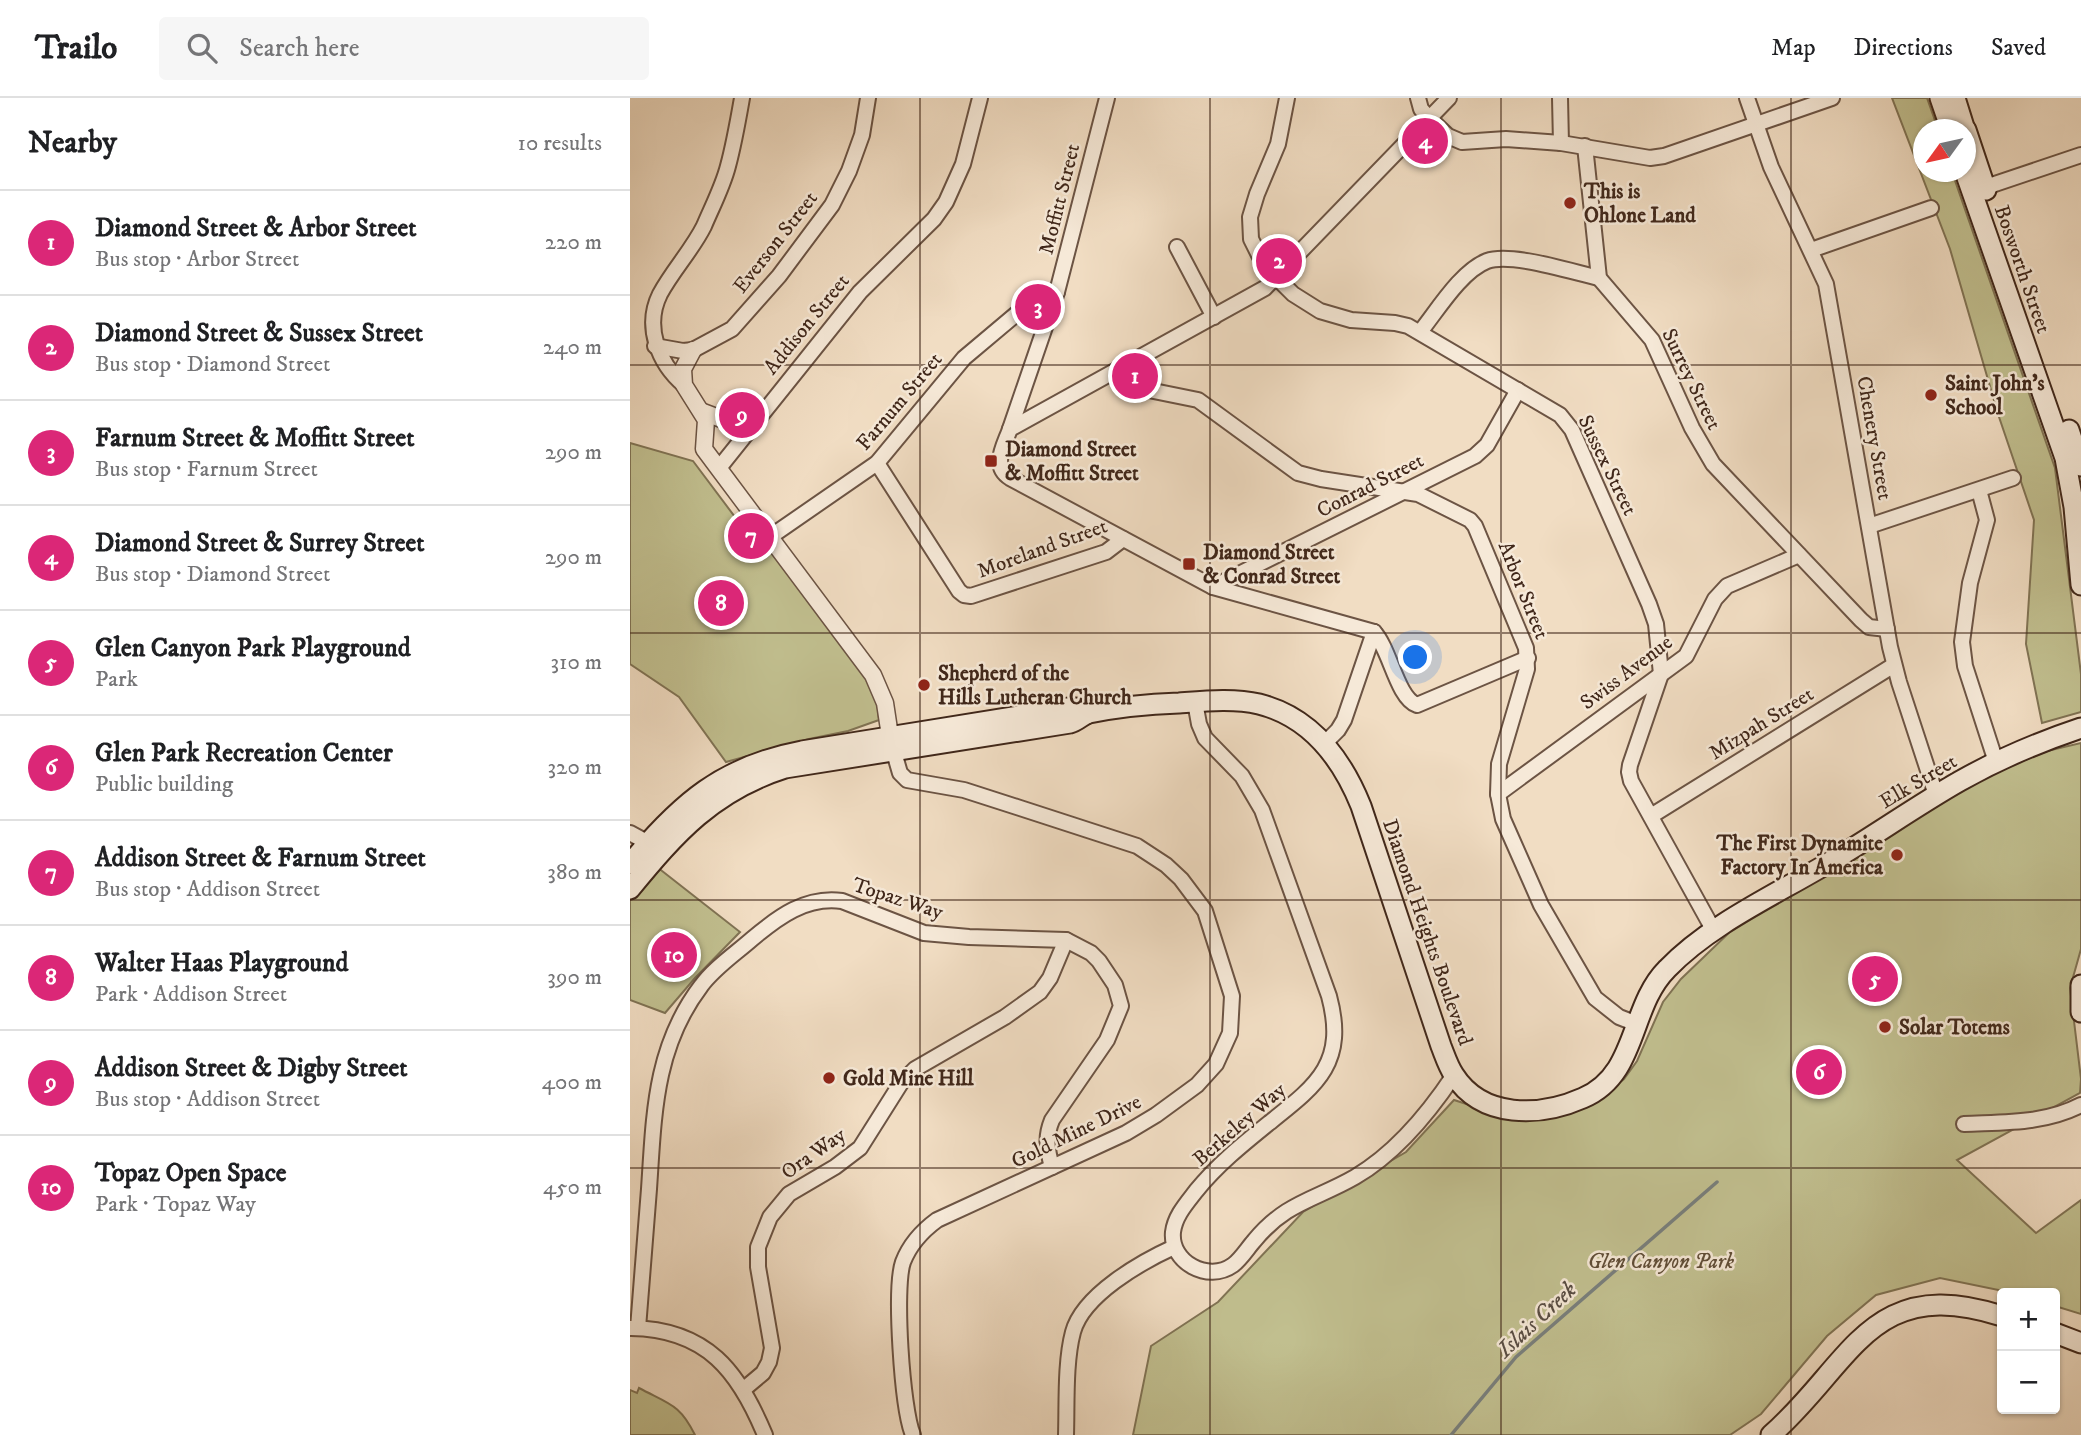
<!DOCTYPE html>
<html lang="en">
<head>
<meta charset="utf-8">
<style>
  :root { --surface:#fff; --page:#f6f6f6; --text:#202124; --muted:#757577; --line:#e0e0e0; --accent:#db2777 }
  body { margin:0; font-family:"IM FELL DW Pica",serif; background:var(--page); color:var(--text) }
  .controls { position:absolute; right:21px; bottom:21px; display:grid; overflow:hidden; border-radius:7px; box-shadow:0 2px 5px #0004 }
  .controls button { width:63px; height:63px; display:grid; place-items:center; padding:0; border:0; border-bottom:2px solid var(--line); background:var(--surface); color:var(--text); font:35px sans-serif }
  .compass { position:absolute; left:1283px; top:21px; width:63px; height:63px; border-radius:50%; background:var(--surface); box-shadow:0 2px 5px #0004; rotate:237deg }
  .you { position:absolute; left:786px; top:560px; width:24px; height:24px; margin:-18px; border:5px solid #fff; border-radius:50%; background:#1a73e8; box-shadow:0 0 0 10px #1a73e833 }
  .badge { display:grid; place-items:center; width:46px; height:46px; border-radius:50%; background:var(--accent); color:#fff; font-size:23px; font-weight:700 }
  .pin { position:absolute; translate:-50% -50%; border:4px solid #fff; box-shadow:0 2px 7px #0006 }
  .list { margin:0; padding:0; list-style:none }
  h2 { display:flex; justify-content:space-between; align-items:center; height:91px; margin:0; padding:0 28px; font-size:30px }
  h2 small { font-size:23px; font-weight:400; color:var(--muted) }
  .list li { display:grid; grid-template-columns:46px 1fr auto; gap:21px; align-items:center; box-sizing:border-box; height:105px; padding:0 28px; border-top:2px solid var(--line) }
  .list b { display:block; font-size:26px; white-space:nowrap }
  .list p { margin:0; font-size:23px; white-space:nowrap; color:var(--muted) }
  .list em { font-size:23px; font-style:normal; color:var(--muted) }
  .icon { flex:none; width:38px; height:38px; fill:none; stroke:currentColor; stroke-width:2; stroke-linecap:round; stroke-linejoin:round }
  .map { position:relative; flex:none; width:1451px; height:1337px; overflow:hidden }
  header { display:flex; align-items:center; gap:42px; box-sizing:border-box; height:98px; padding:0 35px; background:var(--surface); border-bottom:2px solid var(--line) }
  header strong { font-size:33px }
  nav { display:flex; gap:38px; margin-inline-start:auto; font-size:24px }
  .search { width:490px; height:63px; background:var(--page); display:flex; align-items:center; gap:18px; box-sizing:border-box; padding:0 24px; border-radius:7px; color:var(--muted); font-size:26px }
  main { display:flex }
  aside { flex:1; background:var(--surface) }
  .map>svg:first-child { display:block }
  .green { fill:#c1bf8f; stroke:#807354; stroke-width:2 }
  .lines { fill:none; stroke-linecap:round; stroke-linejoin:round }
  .stream { stroke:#797f7c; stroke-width:3.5 }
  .minor-casing { stroke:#6c5444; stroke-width:18 }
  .tertiary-casing { stroke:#6c5444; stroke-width:19 }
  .secondary-casing { stroke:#40271a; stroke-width:23 }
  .minor { stroke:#f6e9d8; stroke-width:14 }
  .tertiary { stroke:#f6e9d8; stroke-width:16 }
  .secondary { stroke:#f6e9d8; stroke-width:19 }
  .grid { fill:none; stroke:#40271a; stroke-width:2; stroke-opacity:0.55 }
  .poi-dot { fill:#8f2418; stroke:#f6e9d8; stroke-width:2.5 }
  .labels { text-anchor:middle; stroke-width:5; stroke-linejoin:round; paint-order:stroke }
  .poi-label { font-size:21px; font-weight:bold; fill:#40271a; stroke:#f6e9d8; text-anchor:start }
  .street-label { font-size:21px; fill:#40271a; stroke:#f6e9d8 }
  .park-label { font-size:21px; font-style:italic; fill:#604d37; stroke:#f6e9d8 }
  .water-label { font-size:23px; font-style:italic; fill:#584c43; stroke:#f6e9d8 }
</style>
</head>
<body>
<header>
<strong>Trailo</strong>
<div class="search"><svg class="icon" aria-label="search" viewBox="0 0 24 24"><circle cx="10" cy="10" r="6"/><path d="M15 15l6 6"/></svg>Search here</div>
<nav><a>Map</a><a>Directions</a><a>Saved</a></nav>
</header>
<main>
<aside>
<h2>Nearby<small>10 results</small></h2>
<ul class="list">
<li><span class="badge">1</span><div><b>Diamond Street &amp; Arbor Street</b><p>Bus stop · Arbor Street</p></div><em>220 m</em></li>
<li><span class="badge">2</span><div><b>Diamond Street &amp; Sussex Street</b><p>Bus stop · Diamond Street</p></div><em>240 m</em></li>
<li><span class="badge">3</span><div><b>Farnum Street &amp; Moffitt Street</b><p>Bus stop · Farnum Street</p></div><em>290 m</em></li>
<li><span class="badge">4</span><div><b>Diamond Street &amp; Surrey Street</b><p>Bus stop · Diamond Street</p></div><em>290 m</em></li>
<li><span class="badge">5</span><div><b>Glen Canyon Park Playground</b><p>Park</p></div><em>310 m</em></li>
<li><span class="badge">6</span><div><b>Glen Park Recreation Center</b><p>Public building</p></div><em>320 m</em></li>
<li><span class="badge">7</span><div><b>Addison Street &amp; Farnum Street</b><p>Bus stop · Addison Street</p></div><em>380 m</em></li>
<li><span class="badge">8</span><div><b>Walter Haas Playground</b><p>Park · Addison Street</p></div><em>390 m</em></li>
<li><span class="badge">9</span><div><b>Addison Street &amp; Digby Street</b><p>Bus stop · Addison Street</p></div><em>400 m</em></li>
<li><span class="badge">10</span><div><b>Topaz Open Space</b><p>Park · Topaz Way</p></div><em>450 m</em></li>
</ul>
</aside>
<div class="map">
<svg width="1451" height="1337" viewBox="0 0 1451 1337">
  <rect width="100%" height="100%" fill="#f1ddc3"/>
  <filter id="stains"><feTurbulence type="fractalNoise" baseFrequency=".00286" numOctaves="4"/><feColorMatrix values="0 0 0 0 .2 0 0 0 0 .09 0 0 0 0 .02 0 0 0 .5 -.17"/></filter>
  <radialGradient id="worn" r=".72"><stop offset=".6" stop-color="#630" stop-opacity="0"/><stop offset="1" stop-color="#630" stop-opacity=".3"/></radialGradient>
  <!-- green -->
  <g class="green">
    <path d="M1262,0H1297L1308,31L1294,32V74H1322L1425,370L1451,576V614L1412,625L1396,546L1404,422L1368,316L1320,151Z"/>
    <path d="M0,345L63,363L111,427L136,444L238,582L247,602L249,622L218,633L179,641L96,664L49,599L0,566Z"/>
    <path d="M1451,645V851L1440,890L1451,981L1450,995L1327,1062L1406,1135L1451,1102V1216L1425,1208V1195H1383L1310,1180L1246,1197L1197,1238L1131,1316L1100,1337H503L521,1248L588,1204L673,1114L776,1054L824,1002L870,1017L973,998L994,981L1007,963L1033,904L1051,881L1105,829L1217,764L1338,689L1373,671L1417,653Z"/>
    <path d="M27,769L110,834L65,880L35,915L0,902V801Z"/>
    <path d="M9,1290C39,1306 50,1306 65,1337H0V1292L7,1295Z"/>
  </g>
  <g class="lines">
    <!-- stream -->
    <path class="stream" d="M821,1337L886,1259L1087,1084"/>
    <defs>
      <g id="minor">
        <path d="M657,0L648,46L627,96L620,119L621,141L634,167L663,196L690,213L721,222L765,225L778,228L930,317L942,332L1019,506L1026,526L1031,576L1000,667L999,674L1001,683L1084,833"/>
        <path d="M788,0L791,11L799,20L818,38L832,44L876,41L931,45L1020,60L1034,58L1202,0"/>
        <path d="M930,0L931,45"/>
        <path d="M1117,0L1141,69L1196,186L1260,549L1269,584L1306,697"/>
        <path d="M955,48L969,180L1022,242L1062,330L1083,366L1231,522L1239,529L1257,531"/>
        <path d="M1347,92L1451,57"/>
        <path d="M547,149L584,219"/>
        <path d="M1181,152L1301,110"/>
        <path d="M790,234C807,213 831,173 857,163C881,154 942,174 969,180"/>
        <path d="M25,248L53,253L63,252L102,231L149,178L202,107L219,73L232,37L238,0"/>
        <path d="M485,274L494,287L568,302L668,375L691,381L788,396L840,422L845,428L896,550L897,571L869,666L868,696L873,721L911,807L965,900L989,919L1007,926"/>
        <path d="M54,287C28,265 14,228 30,196C43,172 62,152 74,128C82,109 93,88 98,68C104,46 108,23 112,0"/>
        <path d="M380,331L427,194L477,0"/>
        <path d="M247,365L329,493L334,497L341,498L476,454L493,441"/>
        <path d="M89,370L230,194L304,121L316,104L333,66L350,0"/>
        <path d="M1349,392L1357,422L1340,485L1332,544L1335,568L1366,664"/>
        <path d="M1239,428L1383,380"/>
        <path d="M140,439L247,365L334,260L403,202L418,194H427"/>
        <path d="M583,489L845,358L857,347L888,292"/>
        <path d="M744,534L583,489L380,380C361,368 374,348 380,331L635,190L819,0"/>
        <path d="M744,534C760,551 767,600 787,607L898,560"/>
        <path d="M565,604L569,626L575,640L612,678L632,712L699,898C717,965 687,987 639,1025C613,1046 587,1067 566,1093C556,1106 545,1118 543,1134C540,1164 578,1185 603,1167C611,1161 617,1151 624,1143C656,1104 685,1102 725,1079C766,1055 798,1016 824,977"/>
        <path d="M261,644L270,675L277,682L334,692L390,710L507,748L536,767L551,781L575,813L602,898L600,935L586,966L567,987L526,1017L496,1035L307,1122C292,1133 280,1146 273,1164C264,1190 272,1311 283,1337"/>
        <path d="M695,645L708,632L714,622L744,534"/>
        <path d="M868,696L1056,558L1085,501L1097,488L1169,457"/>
        <path d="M1021,718L1264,567"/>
        <path d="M0,735L11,741L16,754"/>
        <path d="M1334,1026C1374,1024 1415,1026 1451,1007"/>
        <path d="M1,1230C77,1231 109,1274 135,1337"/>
        <path d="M8,1230C12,1184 15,1137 19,1091C24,1018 24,950 71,888C84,870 105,856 122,841C148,819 176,798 212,803L294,835L339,839L436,842L461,855L469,863L485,887L491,908L477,942L422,1022C415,1039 417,1051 422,1069"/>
        <path d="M114,1291L133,1275L139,1264L142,1250L128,1169V1149L140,1119L159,1096L205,1069L230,1050L271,985L285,971L375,919L410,894L420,880L436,842"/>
        <path d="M436,1337C437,1305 435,1264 443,1234C453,1197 511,1164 544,1149"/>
      </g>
      <g id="tertiary">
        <path d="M63,252L53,271L54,287L76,322L74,351L243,577L255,605L260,638"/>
        <path d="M73,314L118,331"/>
      </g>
      <g id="secondary">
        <path d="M1310,0L1321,32"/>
        <path d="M1325,0L1335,32"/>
        <path d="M1336,32L1356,92"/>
        <path d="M1335,74L1435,360L1444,409L1451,487"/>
        <path d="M1439,332L1451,368"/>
        <path d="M0,766C50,705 93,668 172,653L438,610H446L456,616"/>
        <path d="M0,791C46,735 83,693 155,670L440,625C448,623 452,617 459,615C488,609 520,606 549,605C575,603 604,600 629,606C681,619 712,661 731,708L811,948C815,958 818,968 824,977C852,1021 910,1019 953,1000C1008,977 999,909 1037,871C1080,826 1147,796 1200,764C1244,738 1286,708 1330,683C1369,661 1409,644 1451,630"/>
        <path d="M1451,887V914"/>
        <path d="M1425,1235L1451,1245"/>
        <path d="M1141,1337C1222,1266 1240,1175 1372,1218"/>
      </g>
    </defs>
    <!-- minor casing -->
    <use href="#minor" class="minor-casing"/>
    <!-- tertiary casing -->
    <use href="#tertiary" class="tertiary-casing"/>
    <!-- secondary casing -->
    <use href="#secondary" class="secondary-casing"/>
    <!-- minor -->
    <use href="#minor" class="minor"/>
    <!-- tertiary -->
    <use href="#tertiary" class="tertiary"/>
    <!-- secondary -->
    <use href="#secondary" class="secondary"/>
  </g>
  <!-- grid -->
  <path class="grid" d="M290,0V1337M580,0V1337M871,0V1337M1161,0V1337M0,267H1451M0,535H1451M0,802H1451M0,1070H1451"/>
  <!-- markers -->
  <g class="poi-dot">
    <circle cx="940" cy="105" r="7"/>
    <circle cx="1301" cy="297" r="7"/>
    <rect x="354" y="356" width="14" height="14" rx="3.5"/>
    <rect x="552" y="459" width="14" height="14" rx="3.5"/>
    <circle cx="294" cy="587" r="7"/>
    <circle cx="1267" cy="757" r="7"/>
    <circle cx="1255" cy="929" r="7"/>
    <circle cx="199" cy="980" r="7"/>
  </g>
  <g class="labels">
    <!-- poi labels -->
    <g class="poi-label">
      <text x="954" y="100">This is<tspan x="954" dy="24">Ohlone Land</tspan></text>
      <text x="1315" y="292">Saint John's<tspan x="1315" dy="24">School</tspan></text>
      <text x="375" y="358">Diamond Street<tspan x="375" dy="24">&amp; Moffitt Street</tspan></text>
      <text x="573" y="461">Diamond Street<tspan x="573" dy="24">&amp; Conrad Street</tspan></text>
      <text x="308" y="582">Shepherd of the<tspan x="308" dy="24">Hills Lutheran Church</tspan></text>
      <text x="1253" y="752" text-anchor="end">The First Dynamite<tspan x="1253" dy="24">Factory In America</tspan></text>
      <text x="1269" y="936">Solar Totems</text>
      <text x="213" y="987">Gold Mine Hill</text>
    </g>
    <!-- street labels -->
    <g class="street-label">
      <text transform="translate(429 101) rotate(-76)" y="7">Moffitt Street</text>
      <text transform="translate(145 144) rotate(-52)" y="7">Everson Street</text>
      <text transform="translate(1393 171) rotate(71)" y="7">Bosworth Street</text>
      <text transform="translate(176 226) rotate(-51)" y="7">Addison Street</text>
      <text transform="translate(1062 281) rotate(64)" y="7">Surrey Street</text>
      <text transform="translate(269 303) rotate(-50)" y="7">Farnum Street</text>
      <text transform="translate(1245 340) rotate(80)" y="7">Chenery Street</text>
      <text transform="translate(978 367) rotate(64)" y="7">Sussex Street</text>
      <text transform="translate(740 387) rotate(-27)" y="7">Conrad Street</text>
      <text transform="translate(412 450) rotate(-20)" y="7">Moreland Street</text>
      <text transform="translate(894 492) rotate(68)" y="7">Arbor Street</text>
      <text transform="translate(996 574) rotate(-37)" y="7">Swiss Avenue</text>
      <text transform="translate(1131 625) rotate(-32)" y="7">Mizpah Street</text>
      <text transform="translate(1288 683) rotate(-31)" y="7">Elk Street</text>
      <text transform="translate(268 800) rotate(18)" y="7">Topaz Way</text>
      <text transform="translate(798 834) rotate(71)" y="7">Diamond Heights Boulevard</text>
      <text transform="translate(609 1026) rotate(-41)" y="7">Berkeley Way</text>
      <text transform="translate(446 1033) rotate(-26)" y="7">Gold Mine Drive</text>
      <text transform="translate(183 1055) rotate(-35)" y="7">Ora Way</text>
    </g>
    <!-- park labels -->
    <g class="park-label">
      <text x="1031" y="1170">Glen Canyon Park</text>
    </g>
    <!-- water labels -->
    <g class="water-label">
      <text transform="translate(906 1221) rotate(-43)" y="8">Islais Creek</text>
    </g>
  </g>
  <rect width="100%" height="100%" filter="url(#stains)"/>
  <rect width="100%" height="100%" fill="url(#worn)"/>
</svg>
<div class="controls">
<button>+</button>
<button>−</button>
</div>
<svg class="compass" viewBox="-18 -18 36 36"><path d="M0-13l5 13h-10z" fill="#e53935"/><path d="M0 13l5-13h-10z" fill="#757577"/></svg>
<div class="you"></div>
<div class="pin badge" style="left:505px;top:278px">1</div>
<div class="pin badge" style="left:649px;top:163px">2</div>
<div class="pin badge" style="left:408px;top:209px">3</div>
<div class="pin badge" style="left:795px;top:43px">4</div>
<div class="pin badge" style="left:1245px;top:881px">5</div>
<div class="pin badge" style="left:1189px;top:974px">6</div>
<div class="pin badge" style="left:121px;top:438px">7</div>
<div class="pin badge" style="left:91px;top:505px">8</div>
<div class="pin badge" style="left:112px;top:317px">9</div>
<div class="pin badge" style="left:44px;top:857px">10</div>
</div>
</main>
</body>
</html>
